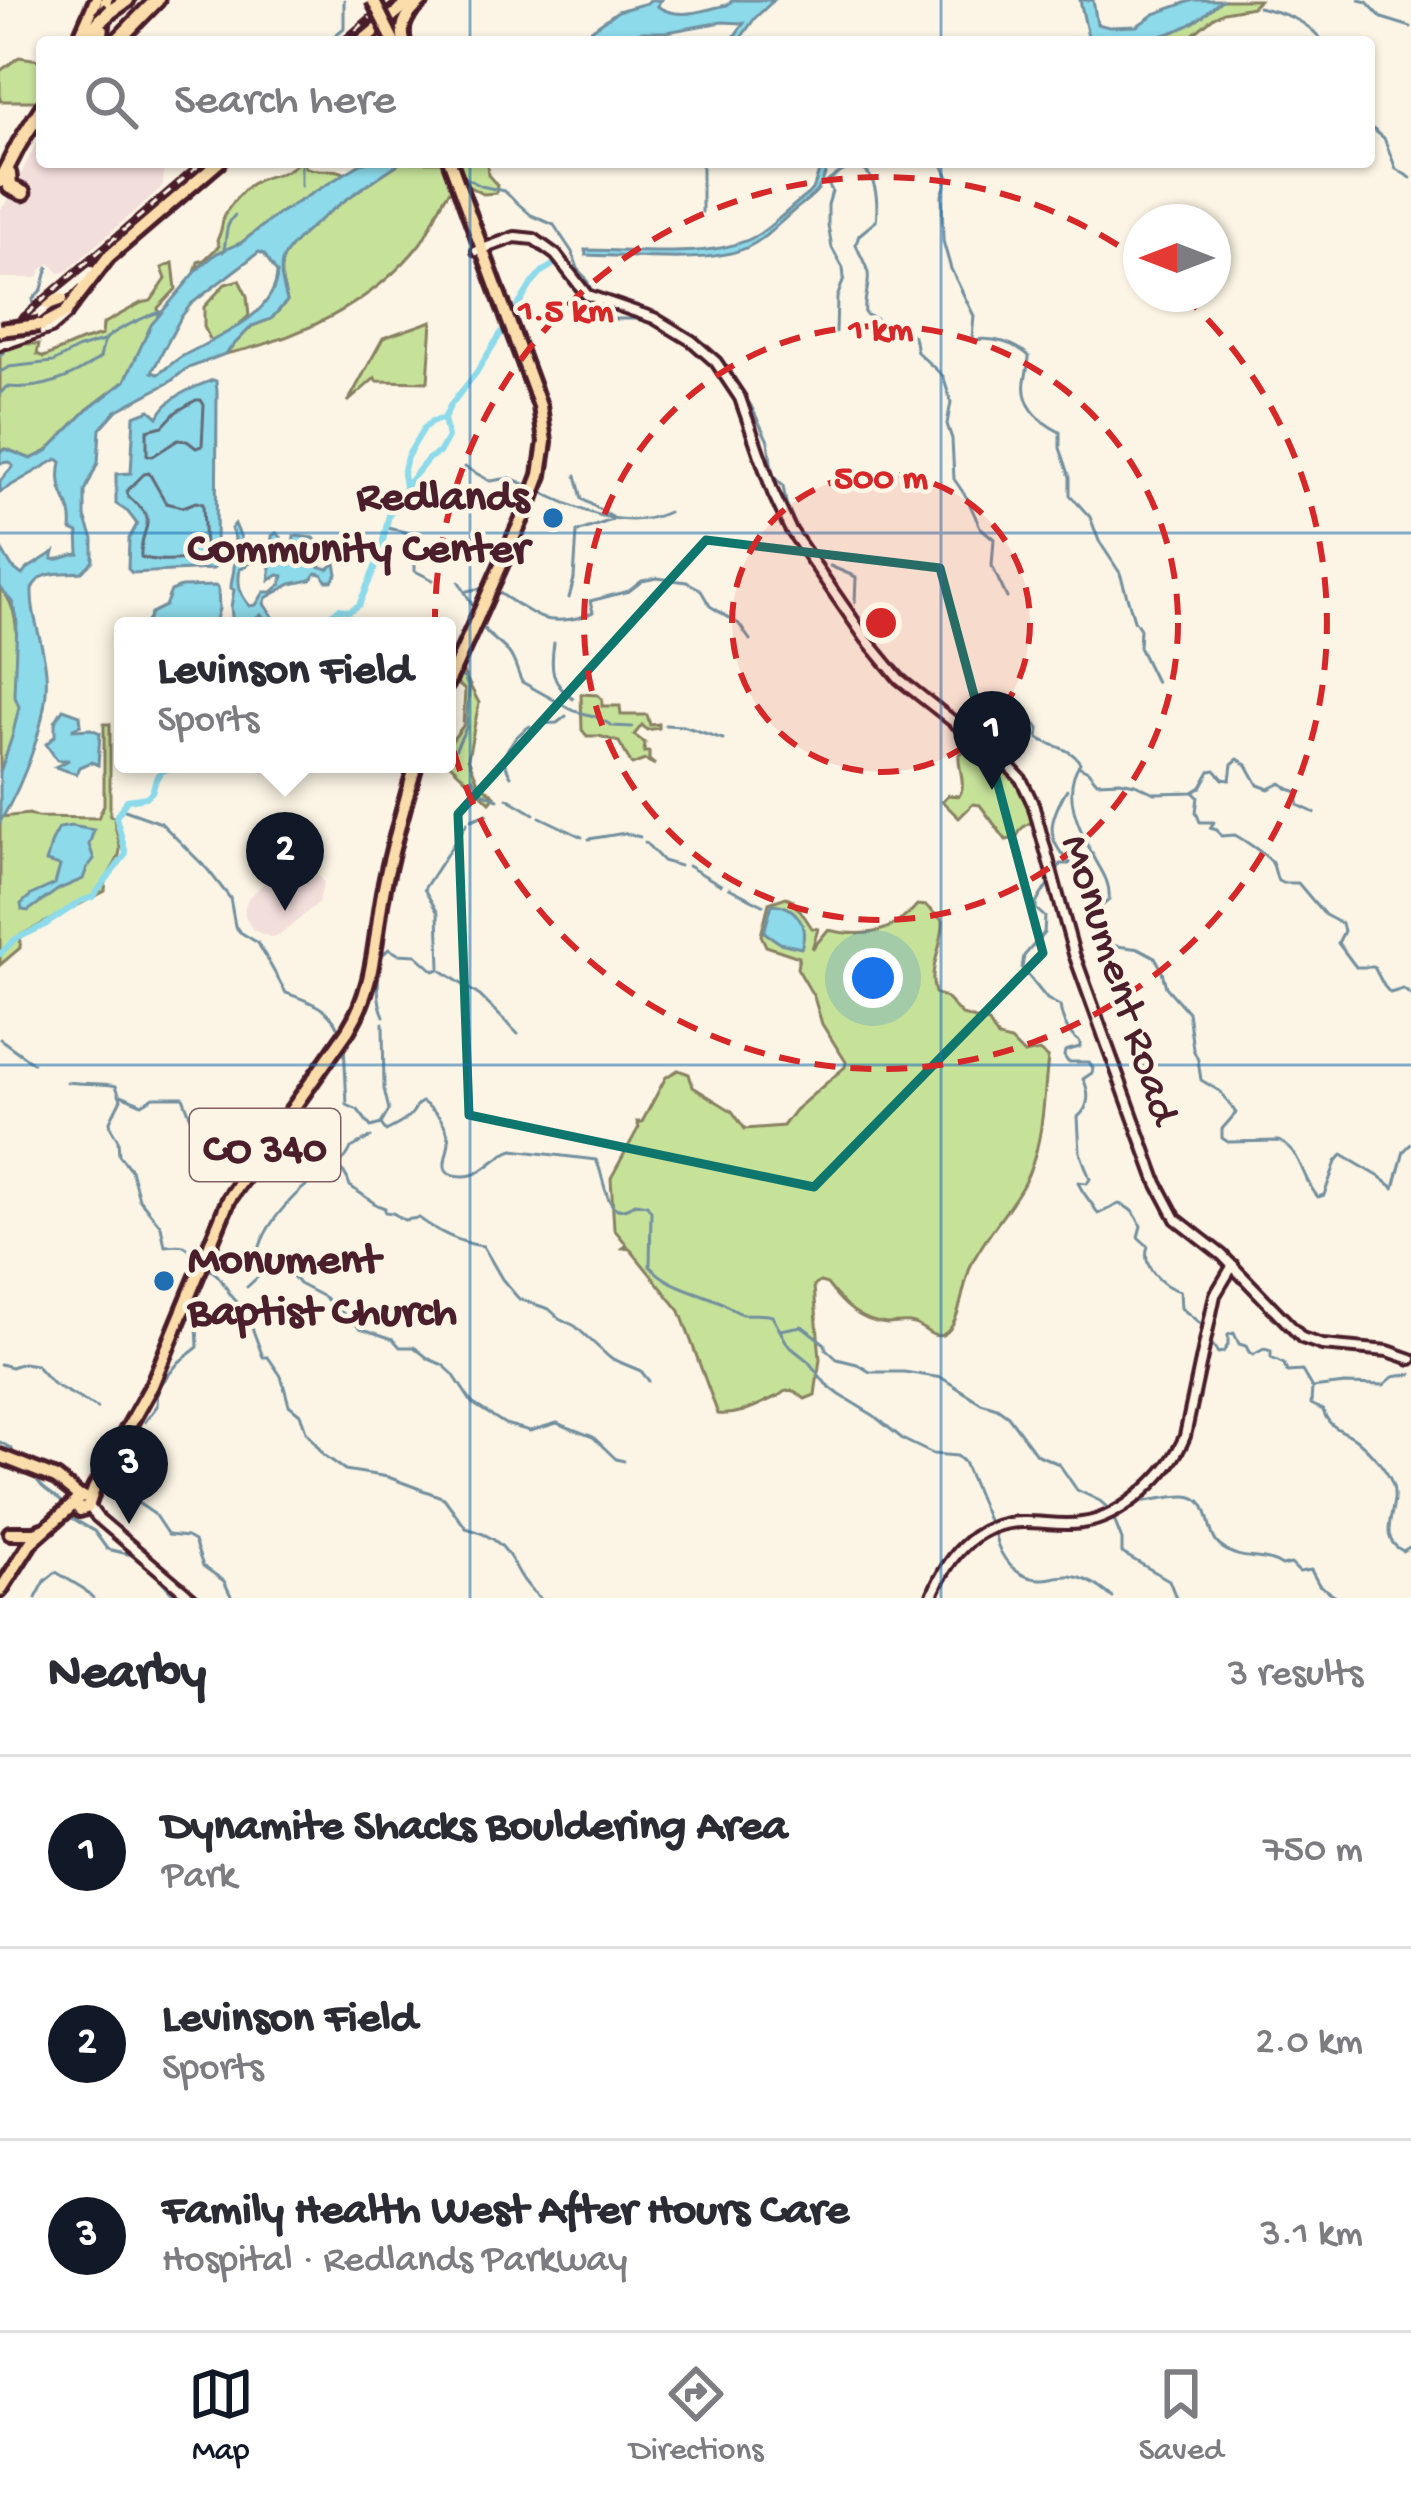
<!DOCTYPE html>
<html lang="en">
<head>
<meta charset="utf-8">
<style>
  :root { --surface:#fff; --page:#f7f7f7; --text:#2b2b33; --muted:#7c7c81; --line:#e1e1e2; --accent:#111827 }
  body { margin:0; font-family:"Gochi Hand",sans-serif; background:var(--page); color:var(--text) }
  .compass { position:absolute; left:1123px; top:204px; width:108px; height:108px; border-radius:50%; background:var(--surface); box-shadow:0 3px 9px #0004; rotate:270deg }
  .you { position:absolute; left:873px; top:978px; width:42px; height:42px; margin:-30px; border:9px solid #fff; border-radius:50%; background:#1a73e8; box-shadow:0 0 0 18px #1a73e833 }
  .badge { display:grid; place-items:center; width:78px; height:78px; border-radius:50%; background:var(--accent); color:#fff; font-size:39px; font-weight:700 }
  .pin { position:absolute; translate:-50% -99px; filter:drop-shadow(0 3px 6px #0008) }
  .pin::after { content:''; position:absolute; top:63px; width:42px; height:36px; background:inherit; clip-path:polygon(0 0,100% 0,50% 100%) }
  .popup { position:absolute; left:114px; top:617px; width:342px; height:156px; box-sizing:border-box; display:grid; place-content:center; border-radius:12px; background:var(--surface); filter:drop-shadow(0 3px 9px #0005); font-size:39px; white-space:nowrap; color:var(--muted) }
  .popup b { font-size:45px; color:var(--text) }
  .popup::after { content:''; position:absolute; left:50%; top:100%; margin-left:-24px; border:24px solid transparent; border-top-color:var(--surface) }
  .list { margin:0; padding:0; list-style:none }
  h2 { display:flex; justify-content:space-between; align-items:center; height:156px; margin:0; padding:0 48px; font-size:51px }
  h2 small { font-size:39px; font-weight:400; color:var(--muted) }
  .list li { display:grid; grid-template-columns:78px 1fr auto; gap:36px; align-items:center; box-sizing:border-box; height:192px; padding:0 48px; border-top:3px solid var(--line) }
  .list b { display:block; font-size:45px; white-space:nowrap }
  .list p { margin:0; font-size:39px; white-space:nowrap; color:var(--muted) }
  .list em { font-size:39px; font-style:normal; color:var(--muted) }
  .icon { flex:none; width:66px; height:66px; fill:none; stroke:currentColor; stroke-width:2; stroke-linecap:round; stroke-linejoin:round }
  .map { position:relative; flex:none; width:1411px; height:1598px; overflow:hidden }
  .search { position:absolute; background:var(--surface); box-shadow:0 3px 9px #0004; left:36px; right:36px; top:36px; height:132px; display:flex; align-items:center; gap:30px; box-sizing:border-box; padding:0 42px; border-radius:12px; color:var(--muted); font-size:45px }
  .sheet { height:732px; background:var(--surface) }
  nav { display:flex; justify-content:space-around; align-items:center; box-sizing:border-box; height:168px; border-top:3px solid var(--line); background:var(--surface); font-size:33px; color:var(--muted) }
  nav a { display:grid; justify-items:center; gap:6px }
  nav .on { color:var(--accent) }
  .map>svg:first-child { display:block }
  .built { fill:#f2dedb }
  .green { fill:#c6e299; stroke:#888062; stroke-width:3 }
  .water { fill:#8cdaea; stroke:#728f9e; stroke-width:3; fill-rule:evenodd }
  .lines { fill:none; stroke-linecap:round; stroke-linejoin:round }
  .shore { stroke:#646a77; stroke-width:3 }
  .stream { stroke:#728f9e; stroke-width:3 }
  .canal { stroke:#8cdaea; stroke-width:6 }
  .secondary-casing { stroke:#4a1f2b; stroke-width:16 }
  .primary-casing { stroke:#4a1f2b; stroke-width:20 }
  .highway-casing { stroke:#4a1f2b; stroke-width:21 }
  .secondary { stroke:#fcf5e5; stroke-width:8 }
  .primary { stroke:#fbddab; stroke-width:10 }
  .highway { stroke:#fbddab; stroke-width:12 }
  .rail-casing { stroke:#4a1f2b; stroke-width:8 }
  .rail { stroke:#fcf5e5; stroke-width:3; stroke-dasharray:9; stroke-linecap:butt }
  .primary-bridge-casing { stroke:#4a1f2b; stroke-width:20; stroke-linecap:butt }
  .highway-bridge-casing { stroke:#4a1f2b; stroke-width:21; stroke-linecap:butt }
  .primary-bridge { stroke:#fbddab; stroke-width:10 }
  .highway-bridge { stroke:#fbddab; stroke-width:12 }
  .marked { fill:none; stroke:#0f766e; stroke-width:9; stroke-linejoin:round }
  .grid { fill:none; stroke:#1f6fb2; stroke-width:3; stroke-opacity:0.55 }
  .ring { fill:none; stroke:#d62828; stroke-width:6; stroke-dasharray:21 15 }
  .poi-dot { fill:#1f6fb2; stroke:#fcf5e5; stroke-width:4.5 }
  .labels { text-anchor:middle; stroke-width:9; stroke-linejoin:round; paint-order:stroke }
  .shield { fill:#fcf5e5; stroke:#7f5f63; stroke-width:3 }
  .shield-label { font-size:42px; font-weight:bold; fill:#4a1f2b }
  .poi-label { font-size:45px; font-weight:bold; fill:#4a1f2b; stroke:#fcf5e5; text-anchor:end }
  .street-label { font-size:45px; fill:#4a1f2b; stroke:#fcf5e5 }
  .centre { fill:#d62828; stroke:#fcf5e5; stroke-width:6 }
  .ring-label { font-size:36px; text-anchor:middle; font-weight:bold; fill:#d62828; stroke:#fcf5e5; stroke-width:9; stroke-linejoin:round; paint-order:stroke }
</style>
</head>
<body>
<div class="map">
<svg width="1411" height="1598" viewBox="0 0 1411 1598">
  <rect width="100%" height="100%" fill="#fcf5e5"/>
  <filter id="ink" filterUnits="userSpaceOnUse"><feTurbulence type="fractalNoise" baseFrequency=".00833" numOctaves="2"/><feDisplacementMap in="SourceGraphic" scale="24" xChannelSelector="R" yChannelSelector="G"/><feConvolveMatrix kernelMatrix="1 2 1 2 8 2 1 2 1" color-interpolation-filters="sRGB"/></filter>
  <g filter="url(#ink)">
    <!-- built -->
    <g class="built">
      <path d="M42,131V162H164L163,186L67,271L59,273L50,263L41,270L38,278H0V210L9,199Z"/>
      <path d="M275,846H295L303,850L324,883L318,903L280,935L270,937L253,930L245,916V907L248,898L273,875Z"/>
    </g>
    <!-- green -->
    <g class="green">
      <path d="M1222,0H1259L1252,7L1224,12L1214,17L1184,42H1115L1134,39L1150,40Z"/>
      <path d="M19,57L40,60L41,101H0V71Z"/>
      <path d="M298,162H304L305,167C319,174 333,166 346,174L278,214L241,243L217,253L196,269L198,262L204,260L219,246L217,240C223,231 221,221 226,212C230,206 240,194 245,189C261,173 284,178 298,162Z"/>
      <path d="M401,162H487L488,175L497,185L496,193L483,194L460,182C441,192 434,226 420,244C374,303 297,340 225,354L252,326L271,319L287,301C284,289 279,275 282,262C289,234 375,179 401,162Z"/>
      <path d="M173,263L176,289L158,308L159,316L125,381L87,410L47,451L31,459L6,449L0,452V351C17,341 21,344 39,344L37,354L44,357L81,341L102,335L103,324L141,303L151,301L166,279L162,268Z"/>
      <path d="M239,280L247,296L249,316L235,328L212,343L204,327V307L225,284Z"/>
      <path d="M432,321L428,382L376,381L375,378L348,402L383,338Z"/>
      <path d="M0,587C28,618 11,660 16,698H45L36,740L2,801L7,755L0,772Z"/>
      <path d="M463,672L479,703L468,758L478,782L495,796L490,802L447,761V747L463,726L465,690L454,681L457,673Z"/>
      <path d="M581,694L598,695L602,699V706H620L621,715H647L650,725L659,724V728L647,730L642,725L634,735L645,743L644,752H649V760L655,765L645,760L632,765L619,742L599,736H587L582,730Z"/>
      <path d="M104,724H110V816L114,817C114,828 120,839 120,850C119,865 105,871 105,891L21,935L20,948L0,965V817L29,814L37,817L98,818L104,805Z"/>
      <path d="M971,745C1003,765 1023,784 1033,821L1022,828L1016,838L1006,840L980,805L973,804L959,818L942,801L948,795L959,796C967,785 958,769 959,755Z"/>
      <path d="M786,897L793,900L792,904L800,910L812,928L818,929L812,949L828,930C865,938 892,934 917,905L926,906L943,921C944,945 927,969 935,993L946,998L962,1015L989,1023L998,1038L1011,1041L1024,1054L1039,1051L1048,1058C1043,1100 1044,1147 1023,1185C1008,1212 986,1235 972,1263C963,1281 961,1320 947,1332C935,1343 925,1327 914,1324C905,1321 896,1324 887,1324C860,1322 842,1304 827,1284L820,1282L814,1286L820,1359L815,1395L805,1399C799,1395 796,1389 787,1391C783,1391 781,1395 778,1396C757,1405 741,1416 718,1414L680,1311L630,1249L623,1248L627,1245L614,1229L611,1178L639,1127L637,1122H642L666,1077L678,1070L689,1074L693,1087L732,1111L745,1129L783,1126L795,1110L845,1067L846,1062L822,1024L814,997L797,968L799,957L766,946L761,935L769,903Z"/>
    </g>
    <!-- water -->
    <g class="water">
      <path d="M650,0H661L657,6C679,21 702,10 727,5L733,0H774L755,18L738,42H730L744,23L722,22L667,32H641L608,42H568L584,35L618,11L647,3Z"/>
      <path d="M1080,0H1093L1097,24L1109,27L1137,26L1154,14L1193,0H1222C1212,7 1203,18 1191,24C1168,37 1110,50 1088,37Z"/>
      <path d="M364,162H401C375,179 290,234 282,262C279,275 284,288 287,301L271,319L252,326L225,354L186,369L170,382L116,411L100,429L98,463L85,491V517L93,539V561L82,572C64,574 40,569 32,589C31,617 44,644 46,672C50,717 23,784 0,822V772L12,737L19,707L14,694L17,622L12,602L0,587V547L12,567L22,575L27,569L54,552L52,559C61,561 69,554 79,554L78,533L71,530C74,499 54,497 61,462L57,459L0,492V481L13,466L9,462L0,463V452L6,449L31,459L47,451L87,410L125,381L151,325L199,268L217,253L241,243L278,214ZM259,252L264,254L277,273C275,317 214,338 181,357C173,362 166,369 158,374L152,372L181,317L191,304Z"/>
      <path d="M822,162H829C819,196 816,192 791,213C776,226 765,239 746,248C708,265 630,256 586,255L585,250C635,250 713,260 756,236C775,225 790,207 808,194L814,187Z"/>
      <path d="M213,380L216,381L217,391L216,565L213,569L132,573L128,569L129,539L137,524L128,512L116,504V474L131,473L134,416L150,410L158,417C167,397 192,388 213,380Z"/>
      <path d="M235,524L241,538L240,555L246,558L255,551L277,560L282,557H275L271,549L272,536L276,533L281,537V542L277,549L282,552L293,548L294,536L314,538L320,546L321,554H317L315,565L328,569L335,563L337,574L332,581H326L322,574L316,573L311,580L291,584L266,598L264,604L274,618L275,626H265L264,618L261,614L243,626H233L231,607L234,590L231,588C231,580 234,574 234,566C235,555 233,549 235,538L231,529ZM254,561H266L270,568V580L278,575L283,576L281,584L272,592H264L256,605L250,606C240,595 237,584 240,569Z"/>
      <path d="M215,586L218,588L219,609L214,626H145L151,613L165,606L171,591L181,587Z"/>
      <path d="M63,709L80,715L81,725L73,728V730L91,729L100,733L98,765L91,762L79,767L76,774L55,767L69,760H57L46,744L55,736V722Z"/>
      <path d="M71,826L94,830L89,845L94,859L87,868L83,879L59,889L28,911L22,910L21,904L31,895L55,884L60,866L46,862L52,841L59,828Z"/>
      <path d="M772,904C796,905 809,925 801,948L780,943L764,932Z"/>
    </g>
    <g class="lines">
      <!-- shore -->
      <g class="shore">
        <path d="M196,400H201L204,405L202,446L196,448L187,441L178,440L153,456L147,455V430L163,426L176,412Z"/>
        <path d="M149,473L166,503L183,507L196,502L203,504L205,551L202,557C183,560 159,563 141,557C139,526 163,523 128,497L127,491L144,474Z"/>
      </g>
      <!-- stream -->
      <g class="stream">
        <path d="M1359,0L1367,2L1382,18L1411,27"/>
        <path d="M1258,7C1284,13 1307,20 1323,42"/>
        <path d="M327,42L344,28V0"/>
        <path d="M1369,126L1384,138L1396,169L1411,178"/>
        <path d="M702,162V212"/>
        <path d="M941,162L948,177L942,195L943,241L951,269L974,316L972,338L974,340C993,337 1015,343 1029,356C1029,363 1027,369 1026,376C1019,403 1039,422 1060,432V448L1070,477V495L1090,517L1099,541L1120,573L1134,620L1140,629L1139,647L1156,682"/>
        <path d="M459,174L481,186L504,191L531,215L554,225L572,252L579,271L586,278L592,292"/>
        <path d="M827,182C833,178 838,173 845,170C876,157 879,201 876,221L859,235L856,244C859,254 866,263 868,273C870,286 863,300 865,314L914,336L917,352L943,376L951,402L947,424L952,439L954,479L967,498L980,527L994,539L992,566L1007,598"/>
        <path d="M828,184L832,191L828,205V225L832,248L843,268L844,278L837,298L836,332"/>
        <path d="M301,186V162"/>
        <path d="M223,252C228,238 223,227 235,215"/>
        <path d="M594,302L609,319H641L674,335"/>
        <path d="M33,304V299L42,289L48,267"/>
        <path d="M0,356L8,348L24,343"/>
        <path d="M727,367L751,406L768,441L773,476L783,486L786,503L801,537L812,550"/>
        <path d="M0,372L9,367L53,362L79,348L103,341"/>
        <path d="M0,394L6,387C42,390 71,379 100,358C101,353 103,342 106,339C113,331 152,313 162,312"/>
        <path d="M465,467L490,481L510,478L529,486"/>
        <path d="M576,475L582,499L612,517"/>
        <path d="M541,492C579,510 627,532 668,512"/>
        <path d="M387,528L406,532L410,537"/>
        <path d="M814,555L823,564"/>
        <path d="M415,560V571L433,580"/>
        <path d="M830,566L856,577L855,603"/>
        <path d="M459,582L475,609"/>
        <path d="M467,591L482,588"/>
        <path d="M497,591C503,596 537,617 542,618C557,623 581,619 593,612L590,601L629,591L642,581L657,578L687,582L700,589L710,606L739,624L750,640"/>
        <path d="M569,598L574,579L577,532L612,520"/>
        <path d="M855,611L881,650L924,694L938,701L962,723L980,728L983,724"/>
        <path d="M480,622C487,637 499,641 509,653C516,662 517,673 522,682L574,711L594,716L613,726L632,727"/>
        <path d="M554,643C550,669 551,683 573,699"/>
        <path d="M986,721L1002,709L1027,715L1039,728L1038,738C1052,747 1071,747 1080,763C1061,791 1078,827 1093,855C1101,871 1111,882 1109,900L1093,913L1089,928L1101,944L1140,949L1155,957L1161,968L1166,987L1188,1012L1193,1049L1198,1060L1201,1080L1221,1092L1236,1113L1222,1129V1138L1228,1142L1279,1141C1303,1152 1301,1179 1318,1197L1324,1195L1336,1162L1342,1155L1380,1177L1394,1188L1404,1151L1411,1144"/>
        <path d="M537,724L557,723L566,716"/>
        <path d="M665,725L683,726L723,739"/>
        <path d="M455,750L466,728L469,690L465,679L459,674"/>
        <path d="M1080,767L1088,771L1097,782L1120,781L1135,784L1154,793L1193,792L1201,787L1210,771L1215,770L1223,779L1230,780L1232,764L1238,759L1247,765L1258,785L1269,789L1281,783L1289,789L1298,792V805L1315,813"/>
        <path d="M511,776C510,775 504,762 504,761C504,748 520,732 530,726"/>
        <path d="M472,778L484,793L498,799"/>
        <path d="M1193,792L1198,797L1196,812L1200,822H1214L1210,828L1217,830L1221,836L1235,835C1242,839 1270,857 1272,863C1275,868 1275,875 1278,881L1282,883H1298L1325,915L1342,924L1344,931L1338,943L1356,967H1374L1384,986L1390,993L1403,989L1411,995"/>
        <path d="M507,798L534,814"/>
        <path d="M122,809L161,823L208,870L230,898L235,926L240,932L258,943L286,993C309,1001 334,1009 340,1035"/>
        <path d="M540,817L582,837"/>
        <path d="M471,820L487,814"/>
        <path d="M589,839L625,833L640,837"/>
        <path d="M645,842L663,861L680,866"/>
        <path d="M688,866L721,885"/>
        <path d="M1056,874L1060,864H1071C1044,838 1049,820 1067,789"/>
        <path d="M1050,881L1036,903V909L1045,917L1044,933L1024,956L1022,968L1047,999L1060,1006C1062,1021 1068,1034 1080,1042V1047L1065,1051L1064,1056L1068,1062H1089L1093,1068L1092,1073L1083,1079C1090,1092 1090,1107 1078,1117L1080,1152L1090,1179L1087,1183L1078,1182C1082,1194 1093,1203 1098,1214L1119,1204C1132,1208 1136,1215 1141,1226L1138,1237L1148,1246C1141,1266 1161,1286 1180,1291L1181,1308L1201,1324L1204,1331"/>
        <path d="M729,888L763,905"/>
        <path d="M440,967L438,913L424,889L467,823"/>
        <path d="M384,1016C375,996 378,976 382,955L389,949L398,954L416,955L434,971L439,969L480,996L518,1034"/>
        <path d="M0,1039L33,1063"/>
        <path d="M344,1044L347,1105L358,1110L371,1127L381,1124L386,1131C399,1124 411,1119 417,1105L422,1102C435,1110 448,1124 449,1141C449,1155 433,1176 463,1176C483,1177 495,1155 513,1150L596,1160C606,1177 604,1227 635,1203L647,1205L651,1211L650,1266C669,1287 694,1290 718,1301C726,1304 734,1312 743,1314C753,1315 762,1313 772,1316L788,1345L808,1361L826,1384L840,1395L873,1415L904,1440L933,1454L957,1456L964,1462L989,1523"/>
        <path d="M67,1082C79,1084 109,1083 116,1086L121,1099L110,1121L111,1128L118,1140L119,1155L131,1170L139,1199L161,1226L165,1246C188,1244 187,1244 196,1264"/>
        <path d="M121,1095L142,1104L154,1097H183C192,1121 191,1127 218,1135"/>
        <path d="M300,1109L313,1121L321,1143"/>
        <path d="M381,1124L389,1110L384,1089L383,1023"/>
        <path d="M229,1138L245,1141"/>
        <path d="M255,1143L265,1138L272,1129"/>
        <path d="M323,1147C329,1163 345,1166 350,1186L377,1205L385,1208V1212L393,1213L404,1220L419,1218C436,1231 462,1244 483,1246L502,1279L519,1299L549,1309L559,1318L575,1326L610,1358L641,1371L649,1381"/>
        <path d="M353,1147L371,1137"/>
        <path d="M202,1267C223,1271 224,1291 237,1302"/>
        <path d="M278,1267L289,1271L299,1284L324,1297L360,1328L393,1339L400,1347H414L429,1359L443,1365L453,1374L472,1403L505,1424L530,1431L557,1423L593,1437L616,1459L624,1461"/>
        <path d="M247,1287L260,1275L278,1271L277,1263L259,1250C266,1222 298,1189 322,1174C336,1165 344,1164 351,1148"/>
        <path d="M242,1311L248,1317L263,1357H268L281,1376L289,1405L300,1414L306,1431L324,1455L345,1470L388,1477L444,1498L466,1528C521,1543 505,1569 540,1598"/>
        <path d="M780,1330L802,1326L825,1344L826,1349L837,1359L857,1364L870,1372H904L942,1378L981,1403L997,1408L1008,1416L1036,1454L1059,1464L1077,1490L1100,1501L1110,1510L1130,1496"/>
        <path d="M1210,1341L1218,1353L1223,1352L1228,1345V1335L1234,1333L1239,1344L1246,1346L1249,1352L1253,1355L1264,1349L1271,1351V1358L1284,1364L1287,1372L1302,1371L1312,1388L1345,1384L1384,1385L1393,1377L1411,1374"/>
        <path d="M0,1364L11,1367L23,1363L36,1365L53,1384L97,1408"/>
        <path d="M1312,1388L1311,1404L1323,1410C1329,1430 1345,1430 1357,1440C1369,1450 1386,1468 1392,1483C1402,1507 1373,1537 1403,1551L1411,1546"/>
        <path d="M145,1422L157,1406L158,1388L179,1362L198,1347L197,1326L200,1316L211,1310L223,1309"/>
        <path d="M145,1430V1462L133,1486L138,1503L154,1514L168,1535L187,1537L194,1541L203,1566L224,1581L232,1598"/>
        <path d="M0,1442L12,1449L13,1453"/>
        <path d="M35,1476C41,1491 56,1494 66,1506"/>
        <path d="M1137,1502C1153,1501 1169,1496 1185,1496C1214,1496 1204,1533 1220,1546C1243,1564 1261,1552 1282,1566L1291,1564L1299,1572L1311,1570L1319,1585L1339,1598"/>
        <path d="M1113,1517L1122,1540V1553L1169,1580L1176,1598"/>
        <path d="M72,1518L94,1531L107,1549L136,1556"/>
        <path d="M995,1536C1000,1558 1016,1579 1041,1579C1051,1579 1060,1575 1070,1576C1088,1578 1100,1587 1113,1598"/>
        <path d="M148,1565C158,1575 168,1591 179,1598"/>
        <path d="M36,1598L45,1581L56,1572L84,1589L93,1598"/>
      </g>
      <!-- canal -->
      <g class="canal">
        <path d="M439,453L448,437L444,419L450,406L476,373L531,285L543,271L558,262"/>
        <path d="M406,486L428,459L436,454"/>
        <path d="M318,626L339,609L349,611L359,605L379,558L389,515L398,505L405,487L403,474L407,457L424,428L432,421L444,419"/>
        <path d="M0,954L14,940L45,925L81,901L93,897L126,854L116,817L127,800L146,797L152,792L156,779L161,772L178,764"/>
      </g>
      <defs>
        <g id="secondary">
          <path d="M477,251L515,237L534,239L556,255L587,295L654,318L692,341L716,362L740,398L773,493L790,529L866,639L899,679L1006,763L1021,779L1033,804L1074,954L1157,1183L1176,1219L1222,1255L1302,1338L1322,1345L1388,1351L1411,1359"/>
          <path d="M7,343L51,328L67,314"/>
          <path d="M0,345L91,271"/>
          <path d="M88,1505L97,1517L192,1598"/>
          <path d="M931,1598C948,1556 976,1521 1025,1522C1044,1522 1063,1526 1082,1523C1122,1518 1170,1473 1185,1436L1215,1295L1233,1265"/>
        </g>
        <g id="primary">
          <path d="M388,30L394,42"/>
          <path d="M78,41L96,0"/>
          <path d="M101,42L106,0"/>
          <path d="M361,42L412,0"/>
          <path d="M404,42C399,22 409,13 423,0"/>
          <path d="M48,304L62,299"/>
          <path d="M37,328L65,313L108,257L219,162"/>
          <path d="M447,685L531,499L540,475L545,442L540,406L450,162"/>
          <path d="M0,1456L56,1478L80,1497"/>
          <path d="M84,1497L78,1498L75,1502L80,1510L88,1507L94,1489L152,1385L229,1199L348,1030C375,987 374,942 383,893C391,850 404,807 416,764"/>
          <path d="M10,1533H35L42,1530"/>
          <path d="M0,1591L31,1542L75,1503"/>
        </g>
        <g id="highway">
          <path d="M111,11L127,0"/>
          <path d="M81,42L101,20"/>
          <path d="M116,42L157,0"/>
          <path d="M9,174L10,187L23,193"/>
          <path d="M0,181L19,144L42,108"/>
        </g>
      </defs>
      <!-- secondary casing -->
      <use href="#secondary" class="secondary-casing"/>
      <!-- primary casing -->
      <use href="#primary" class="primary-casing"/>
      <!-- highway casing -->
      <use href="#highway" class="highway-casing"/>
      <!-- secondary -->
      <use href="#secondary" class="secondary"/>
      <!-- primary -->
      <use href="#primary" class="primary"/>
      <!-- highway -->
      <use href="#highway" class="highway"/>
      <defs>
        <g id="rail">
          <path d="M342,42L391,0"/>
          <path d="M0,337L203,162"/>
        </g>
      </defs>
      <!-- rail casing -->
      <use href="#rail" class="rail-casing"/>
      <!-- rail -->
      <use href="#rail" class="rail"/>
      <defs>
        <g id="primary-bridge">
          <path d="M373,0L388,30"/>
          <path d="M0,330L39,325"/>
        </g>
        <path id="highway-bridge" d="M101,20L111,11"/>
      </defs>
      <!-- primary-bridge casing -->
      <use href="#primary-bridge" class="primary-bridge-casing"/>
      <!-- highway-bridge casing -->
      <use href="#highway-bridge" class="highway-bridge-casing"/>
      <!-- primary-bridge -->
      <use href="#primary-bridge" class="primary-bridge"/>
      <!-- highway-bridge -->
      <use href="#highway-bridge" class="highway-bridge"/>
    </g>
  </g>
  <!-- marked area -->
  <path class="marked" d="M706,540L940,568L1043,953L814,1187L469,1115L458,814Z"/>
  <!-- grid -->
  <path class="grid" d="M470,0V42M941,0V42M470,162V1598M941,162V1598M0,533H1411M0,1065H1411"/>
  <!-- distance rings -->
  <circle cx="881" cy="623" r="149" fill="#d62828" fill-opacity=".12"/>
  <g class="ring">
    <circle cx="881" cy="623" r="149"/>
    <circle cx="881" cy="623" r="297"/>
    <path d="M1182 294A446 446 0 1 1 1140 260"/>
  </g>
  <!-- markers -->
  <g class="poi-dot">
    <circle cx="553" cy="518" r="12"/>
    <circle cx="164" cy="1281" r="12"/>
  </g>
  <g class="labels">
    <!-- shield labels -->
    <rect class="shield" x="190" y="1109" width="150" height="72" rx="9"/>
    <g class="shield-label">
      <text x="265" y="1160">CO 340</text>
    </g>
    <!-- poi labels -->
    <g class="poi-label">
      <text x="529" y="508">Redlands<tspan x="529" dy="52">Community Center</tspan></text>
      <text x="188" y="1271" text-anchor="start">Monument<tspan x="188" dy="52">Baptist Church</tspan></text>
    </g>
    <!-- street labels -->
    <g class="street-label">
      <text transform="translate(1124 978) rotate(72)" y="16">Monument Road</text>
    </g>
  </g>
  <circle cx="881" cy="623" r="18" class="centre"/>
  <g class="ring-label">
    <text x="566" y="320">1.5 km</text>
    <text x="881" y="339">1 km</text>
    <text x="881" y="487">500 m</text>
  </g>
</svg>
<svg class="compass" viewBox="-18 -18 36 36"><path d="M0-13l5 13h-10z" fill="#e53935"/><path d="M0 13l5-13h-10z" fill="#7c7c81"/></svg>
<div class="you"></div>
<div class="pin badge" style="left:992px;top:790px">1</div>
<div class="pin badge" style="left:285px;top:911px">2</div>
<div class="popup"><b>Levinson Field</b>Sports</div>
<div class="pin badge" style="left:129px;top:1524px">3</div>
<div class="search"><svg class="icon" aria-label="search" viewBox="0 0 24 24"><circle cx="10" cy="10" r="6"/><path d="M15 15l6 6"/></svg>Search here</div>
</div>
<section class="sheet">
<h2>Nearby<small>3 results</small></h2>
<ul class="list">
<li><span class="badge">1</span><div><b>Dynamite Shacks Bouldering Area</b><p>Park</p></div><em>750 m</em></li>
<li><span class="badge">2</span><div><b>Levinson Field</b><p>Sports</p></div><em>2.0 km</em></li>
<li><span class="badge">3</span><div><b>Family Health West After Hours Care</b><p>Hospital · Redlands Parkway</p></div><em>3.1 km</em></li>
</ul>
</section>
<nav>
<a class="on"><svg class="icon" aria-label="map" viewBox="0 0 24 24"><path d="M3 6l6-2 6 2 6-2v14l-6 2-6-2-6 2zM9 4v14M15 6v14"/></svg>Map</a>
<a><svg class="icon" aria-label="directions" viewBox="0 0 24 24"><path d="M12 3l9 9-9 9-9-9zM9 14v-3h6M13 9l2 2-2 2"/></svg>Directions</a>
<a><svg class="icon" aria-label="saved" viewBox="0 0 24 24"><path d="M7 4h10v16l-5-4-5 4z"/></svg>Saved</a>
</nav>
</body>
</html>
